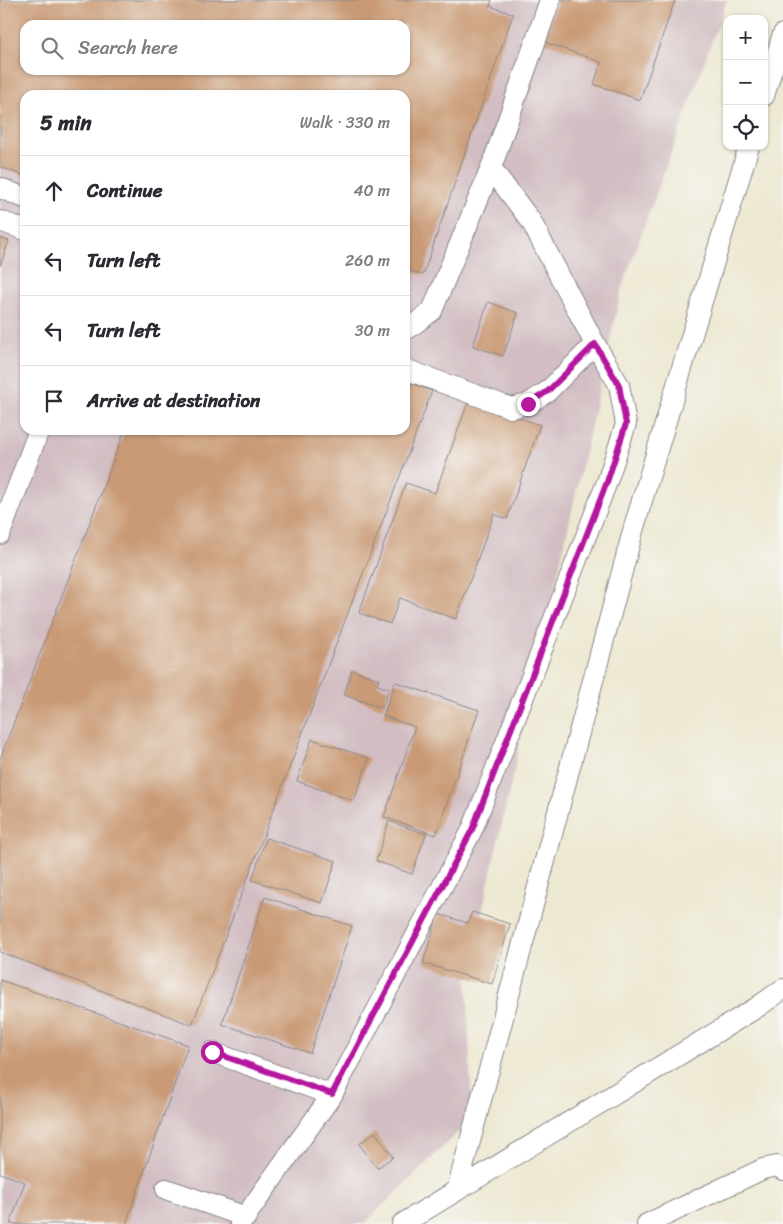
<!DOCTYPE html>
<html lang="en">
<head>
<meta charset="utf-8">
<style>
  :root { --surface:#fff; --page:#f2f2f3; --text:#2b2b33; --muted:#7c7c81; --line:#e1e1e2 }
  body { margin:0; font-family:Sriracha,sans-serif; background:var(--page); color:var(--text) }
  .controls { position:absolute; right:15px; top:15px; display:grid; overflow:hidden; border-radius:10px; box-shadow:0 1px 4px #0004 }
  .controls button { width:45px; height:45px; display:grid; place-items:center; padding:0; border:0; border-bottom:1px solid var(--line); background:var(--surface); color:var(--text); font:25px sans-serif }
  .stop { position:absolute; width:15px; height:15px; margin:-11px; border:4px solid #b5179e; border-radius:50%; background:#fff }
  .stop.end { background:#b5179e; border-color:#fff; box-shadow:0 1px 5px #0008 }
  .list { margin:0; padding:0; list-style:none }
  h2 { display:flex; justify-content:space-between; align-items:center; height:65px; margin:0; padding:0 20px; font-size:21px }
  h2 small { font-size:16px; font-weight:400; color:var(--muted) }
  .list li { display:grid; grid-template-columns:32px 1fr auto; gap:15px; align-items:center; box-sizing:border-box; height:70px; padding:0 20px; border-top:1px solid var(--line) }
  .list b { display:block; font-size:19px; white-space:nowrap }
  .list em { font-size:16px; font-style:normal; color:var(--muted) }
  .icon { flex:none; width:28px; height:28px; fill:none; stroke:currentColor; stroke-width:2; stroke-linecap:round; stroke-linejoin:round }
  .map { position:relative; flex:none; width:783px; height:1224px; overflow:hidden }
  .search { position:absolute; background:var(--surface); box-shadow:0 1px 4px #0004; left:20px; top:20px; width:390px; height:55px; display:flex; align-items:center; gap:12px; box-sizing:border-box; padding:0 18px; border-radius:15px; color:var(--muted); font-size:19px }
  .panel { position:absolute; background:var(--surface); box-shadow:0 1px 4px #0004; left:20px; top:90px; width:390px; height:345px; border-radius:15px }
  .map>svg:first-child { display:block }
  .industrial { fill:#d2bec2; fill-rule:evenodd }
  .building { fill:#c99a74; fill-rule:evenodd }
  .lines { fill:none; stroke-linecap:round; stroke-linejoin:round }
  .minor-casing { stroke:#888586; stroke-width:22 }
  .minor { stroke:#fff; stroke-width:20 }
  .route { stroke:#b5179e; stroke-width:6 }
</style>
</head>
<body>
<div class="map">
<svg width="783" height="1224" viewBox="0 0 783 1224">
  <rect width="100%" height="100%" fill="#f6f6f2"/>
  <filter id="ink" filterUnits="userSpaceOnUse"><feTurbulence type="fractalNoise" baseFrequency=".02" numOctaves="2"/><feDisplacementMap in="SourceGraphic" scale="10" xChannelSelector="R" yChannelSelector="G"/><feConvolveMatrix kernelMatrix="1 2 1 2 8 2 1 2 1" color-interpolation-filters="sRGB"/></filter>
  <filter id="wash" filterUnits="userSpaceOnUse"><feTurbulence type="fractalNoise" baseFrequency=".0096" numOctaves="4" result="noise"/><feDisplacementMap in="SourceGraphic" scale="20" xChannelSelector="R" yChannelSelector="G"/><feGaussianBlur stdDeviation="1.12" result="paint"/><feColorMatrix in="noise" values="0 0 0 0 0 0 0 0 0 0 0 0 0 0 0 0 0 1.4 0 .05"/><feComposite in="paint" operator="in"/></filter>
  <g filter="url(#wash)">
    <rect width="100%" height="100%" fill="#ede8d1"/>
    <!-- industrial -->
    <path class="industrial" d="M0,0H727L622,287L467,979L472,1119L364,1224H0ZM25,25H405V70H25ZM25,95H405V430H25Z"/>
    <g id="blocks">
      <!-- building -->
      <g class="building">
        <path d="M0,0H492L490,6L513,14L423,275L405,269V95H25V176L0,167ZM25,25H405V70H25Z"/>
        <path d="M558,0H675L640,100L594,84L601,62L544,42Z"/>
        <path d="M0,238L9,241L0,266Z"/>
        <path d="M488,302L518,313L503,356L473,346Z"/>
        <path d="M405,381L432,391L192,1025L0,952V759L125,430H405Z"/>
        <path d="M469,400L540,425L507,519L494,514L456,619L400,598L390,624L359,613L406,483L435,493Z"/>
        <path d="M352,670L379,679L377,685L389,689L382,708L344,695Z"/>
        <path d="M395,682L479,710L436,835L384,817L415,727L383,716Z"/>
        <path d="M312,739L369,758L354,801L297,781Z"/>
        <path d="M389,821L426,834L412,874L376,861Z"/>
        <path d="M266,838L336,861L322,903L252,880Z"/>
        <path d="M265,897L352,926L310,1053L222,1024Z"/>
        <path d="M472,912L510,924L492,984L423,963L438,914L468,923Z"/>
        <path d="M0,980L188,1045L126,1224H10L25,1182L0,1173Z"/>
        <path d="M375,1132L393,1157L377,1168L359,1144Z"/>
      </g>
    </g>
  </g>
  <g filter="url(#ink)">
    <use href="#blocks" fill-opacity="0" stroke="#888586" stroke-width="1"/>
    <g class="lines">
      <defs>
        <g id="minor">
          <path d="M764,96L783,34"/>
          <path d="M0,188L25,198"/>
          <path d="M0,221L25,230"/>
          <path d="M405,330L409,328L432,311L491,168L550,0"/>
          <path d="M405,369L511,408L528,404L548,391L595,344"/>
          <path d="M0,534L39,430"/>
          <path d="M212,1052L332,1095"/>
          <path d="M166,1189L246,1217"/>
          <path d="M457,1190L634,527L749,146"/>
          <path d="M240,1224L332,1095L472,830L607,482L626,424L619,385L595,344L531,221L491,168"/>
          <path d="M402,1224L756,1008L783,989"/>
          <path d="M647,1224L763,1169L777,1166L783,1170"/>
        </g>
      </defs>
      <!-- minor casing -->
      <use href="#minor" class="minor-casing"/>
      <!-- minor -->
      <use href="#minor" class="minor"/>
    </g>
  </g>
  <g class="lines" filter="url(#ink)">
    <!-- route -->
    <path class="route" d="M212,1052L332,1094L472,830L607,482L626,424L619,385L595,344L548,391L528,404"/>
  </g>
</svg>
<div class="controls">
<button>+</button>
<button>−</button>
<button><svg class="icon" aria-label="locate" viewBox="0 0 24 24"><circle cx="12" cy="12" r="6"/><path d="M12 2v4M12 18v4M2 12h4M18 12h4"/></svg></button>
</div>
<div class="stop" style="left:212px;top:1052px"></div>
<div class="stop end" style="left:528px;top:404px"></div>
<div class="search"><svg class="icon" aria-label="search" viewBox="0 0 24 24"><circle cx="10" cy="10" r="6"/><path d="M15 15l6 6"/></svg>Search here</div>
<section class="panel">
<h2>5 min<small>Walk · 330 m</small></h2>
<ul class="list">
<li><svg class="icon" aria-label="ahead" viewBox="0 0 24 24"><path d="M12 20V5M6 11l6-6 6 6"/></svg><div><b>Continue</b></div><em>40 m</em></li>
<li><svg class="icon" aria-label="left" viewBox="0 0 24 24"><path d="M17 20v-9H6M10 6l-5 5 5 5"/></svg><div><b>Turn left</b></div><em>260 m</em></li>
<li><svg class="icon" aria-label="left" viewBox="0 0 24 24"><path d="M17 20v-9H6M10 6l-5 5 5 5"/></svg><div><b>Turn left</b></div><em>30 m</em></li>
<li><svg class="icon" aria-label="arrive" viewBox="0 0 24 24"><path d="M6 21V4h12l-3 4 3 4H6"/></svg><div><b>Arrive at destination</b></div></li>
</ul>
</section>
</div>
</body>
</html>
